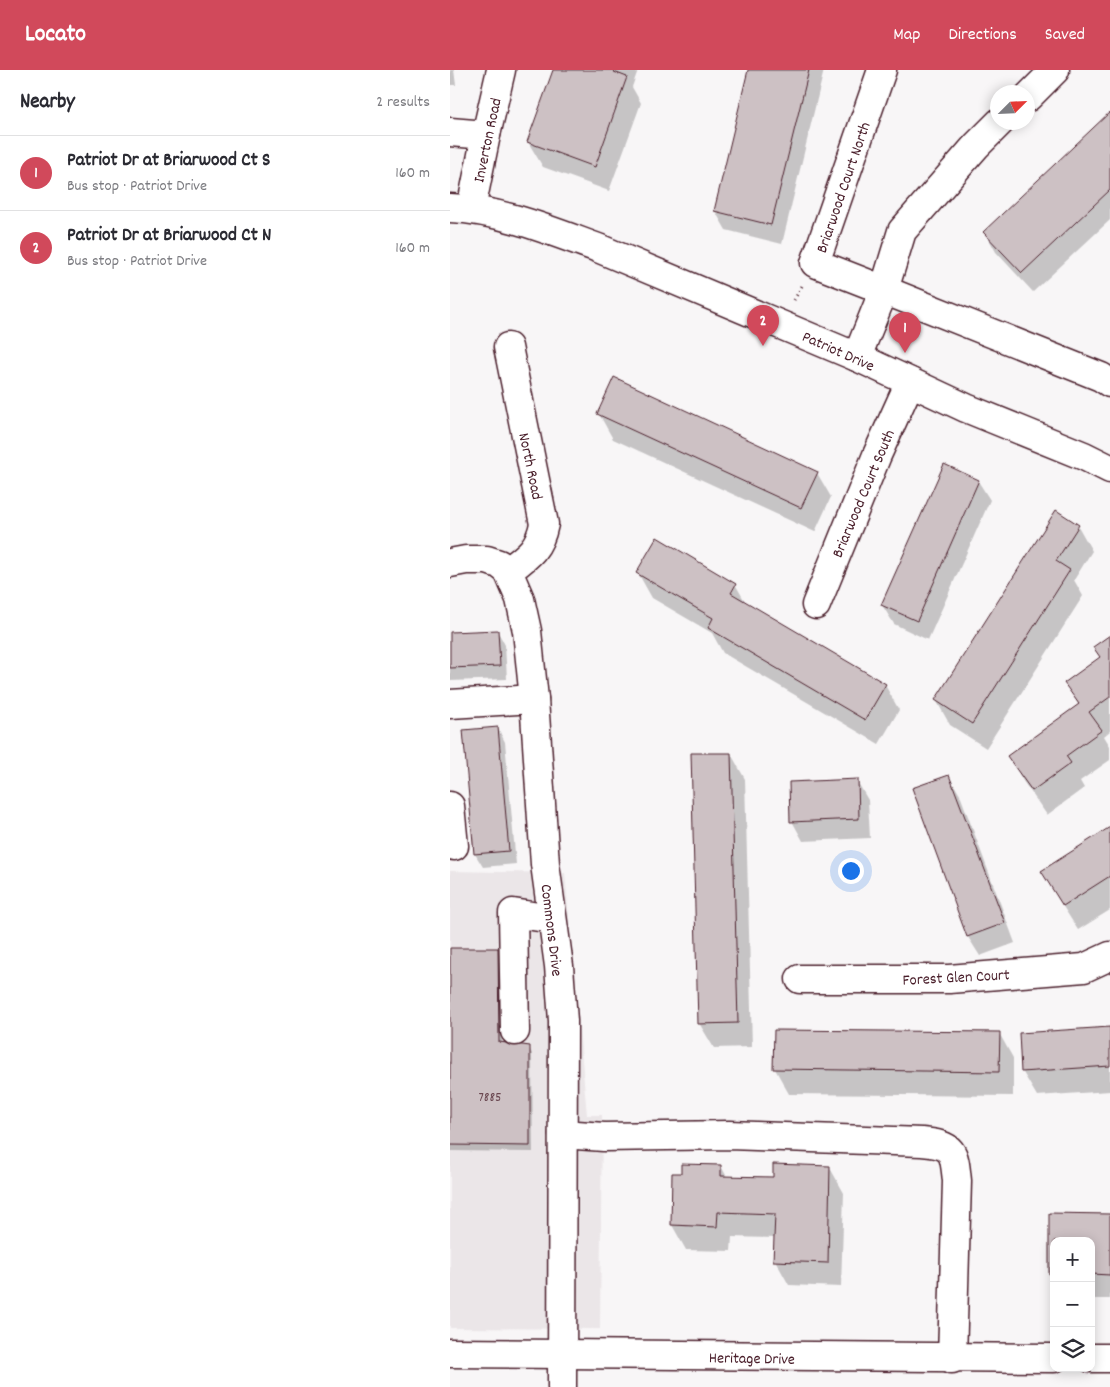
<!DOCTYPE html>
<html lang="en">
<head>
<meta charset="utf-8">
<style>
  :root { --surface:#fff; --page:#f7f7f7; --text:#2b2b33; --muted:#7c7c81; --line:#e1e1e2; --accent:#d1495b }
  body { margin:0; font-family:Dekko,sans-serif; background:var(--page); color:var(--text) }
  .controls { position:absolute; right:15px; bottom:15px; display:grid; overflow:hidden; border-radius:10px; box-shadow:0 2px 12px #0003 }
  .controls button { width:45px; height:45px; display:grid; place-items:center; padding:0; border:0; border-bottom:1px solid var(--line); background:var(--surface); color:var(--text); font:25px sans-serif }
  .compass { position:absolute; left:540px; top:15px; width:45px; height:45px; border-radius:50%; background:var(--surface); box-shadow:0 2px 12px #0003; rotate:66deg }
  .you { position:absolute; left:400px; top:800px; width:18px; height:18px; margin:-12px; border:4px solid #fff; border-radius:50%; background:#1a73e8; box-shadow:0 0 0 8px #1a73e833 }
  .badge { display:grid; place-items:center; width:32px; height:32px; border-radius:50%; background:var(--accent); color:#fff; font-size:16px; font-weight:700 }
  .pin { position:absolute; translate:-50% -41px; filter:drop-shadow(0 1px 2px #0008) }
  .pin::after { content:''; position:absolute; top:26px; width:18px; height:15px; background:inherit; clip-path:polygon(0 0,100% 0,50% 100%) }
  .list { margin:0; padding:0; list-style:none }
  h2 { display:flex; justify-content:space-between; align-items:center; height:65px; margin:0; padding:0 20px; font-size:21px }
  h2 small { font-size:16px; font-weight:400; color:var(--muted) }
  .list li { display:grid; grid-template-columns:32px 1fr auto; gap:15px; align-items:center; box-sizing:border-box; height:75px; padding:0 20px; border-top:1px solid var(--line) }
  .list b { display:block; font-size:19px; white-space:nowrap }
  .list p { margin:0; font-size:16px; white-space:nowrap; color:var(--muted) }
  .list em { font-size:16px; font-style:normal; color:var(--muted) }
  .icon { flex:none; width:28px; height:28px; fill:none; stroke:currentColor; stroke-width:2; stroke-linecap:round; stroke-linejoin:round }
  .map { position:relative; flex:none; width:660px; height:1317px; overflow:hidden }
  header { display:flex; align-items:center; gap:30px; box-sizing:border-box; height:70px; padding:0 25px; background:var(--accent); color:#fff }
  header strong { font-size:24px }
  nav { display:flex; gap:28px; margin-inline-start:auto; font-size:18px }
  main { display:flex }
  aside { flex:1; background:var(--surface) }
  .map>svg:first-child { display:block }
  .built { fill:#ebe6e8 }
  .shadow { fill:#0003 }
  .building { fill:#cdc1c4; stroke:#4a1f2b }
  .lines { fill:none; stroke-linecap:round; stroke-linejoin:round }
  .minor-casing { stroke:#4a1f2b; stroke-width:31 }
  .path { stroke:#4a1f2b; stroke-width:3; stroke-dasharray:1 4; stroke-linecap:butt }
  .minor { stroke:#fff; stroke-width:28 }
  .labels { text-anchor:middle; stroke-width:4; stroke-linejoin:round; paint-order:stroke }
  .number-label { font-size:14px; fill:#6b4851 }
  .street-label { font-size:16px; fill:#4a1f2b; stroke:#fff }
</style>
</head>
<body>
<header>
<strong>Locato</strong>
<nav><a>Map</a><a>Directions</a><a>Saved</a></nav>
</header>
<main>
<aside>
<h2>Nearby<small>2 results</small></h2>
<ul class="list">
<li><span class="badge">1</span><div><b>Patriot Dr at Briarwood Ct S</b><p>Bus stop · Patriot Drive</p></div><em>160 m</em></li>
<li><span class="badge">2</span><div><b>Patriot Dr at Briarwood Ct N</b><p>Bus stop · Patriot Drive</p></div><em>160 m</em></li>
</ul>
</aside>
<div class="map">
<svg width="660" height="1317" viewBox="0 0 660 1317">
  <rect width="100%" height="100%" fill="#f8f6f7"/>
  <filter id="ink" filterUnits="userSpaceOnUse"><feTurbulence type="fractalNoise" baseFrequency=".02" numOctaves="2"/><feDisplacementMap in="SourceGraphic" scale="10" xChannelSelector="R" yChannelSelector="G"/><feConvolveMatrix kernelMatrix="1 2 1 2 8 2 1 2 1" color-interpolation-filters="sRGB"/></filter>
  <g filter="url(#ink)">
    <!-- built -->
    <path class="built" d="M0,801L115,803L137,1045H152L150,1259L0,1258Z"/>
    <!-- shadow -->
    <g class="shadow">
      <path d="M0,0H4L6,15H0Z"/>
      <path d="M104,0H188L182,17L191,33L159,121L93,97L78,72Z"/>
      <path d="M299,0H374L332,174L276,160L265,141Z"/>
      <path d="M660,44V150L583,222L546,182L535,162Z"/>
      <path d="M149,344L367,403L381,427L365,462L163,369Z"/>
      <path d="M528,411L540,430L478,570L444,554L432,535Z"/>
      <path d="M628,456L642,481L624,510L633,526L536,678L500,655L486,630Z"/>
      <path d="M188,503L285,514L296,533L435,615L449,640L429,674L273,583L262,563L202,528Z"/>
      <path d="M48,562L55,575L57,609L0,611V564Z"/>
      <path d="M660,566V661L654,666L660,676V690L630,711L634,718L597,745L573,711L559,686L629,636L616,613L651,588L644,578Z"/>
      <path d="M48,658L55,672L66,794L33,797L25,784Z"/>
      <path d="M281,684L295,709L302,977L264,978L249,953Z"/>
      <path d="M499,706L510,725L565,873L530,886L518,867L463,719Z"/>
      <path d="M407,711L418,730L420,768L353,771L342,751Z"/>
      <path d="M660,759V840L628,860L607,827Z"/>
      <path d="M0,879H47L51,886L52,974L79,977L82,984L83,1082L0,1081Z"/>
      <path d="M660,958V1021L587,1026L572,1001Z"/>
      <path d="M325,961L549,963L563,988V1026L339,1024L325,999Z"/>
      <path d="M271,1096L277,1107L324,1108L380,1098L394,1123L391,1217L339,1215L325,1190V1168L282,1167L281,1181L236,1180L222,1155L232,1104Z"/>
      <path d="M600,1144L660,1146V1229H641V1171H604V1209L600,1203Z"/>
    </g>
    <!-- building -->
    <g class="building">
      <path d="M103,0H165L164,2L177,7L145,97L77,72Z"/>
      <path d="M298,0H359L321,155L264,141Z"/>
      <path d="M660,42V120L572,203L533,162Z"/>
      <path d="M164,307L368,402L351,438L147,344Z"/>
      <path d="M494,394L529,410L467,551L431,535Z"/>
      <path d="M606,440L629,455L606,491L620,500L522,654L485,630Z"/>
      <path d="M207,467L286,514L281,523L436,614L415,650L258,558L263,548L186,503Z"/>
      <path d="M48,560L50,596L0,598V562Z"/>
      <path d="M660,565V627L639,642L652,660L616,686L621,693L582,721L557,686L629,634L614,613L650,587L643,577Z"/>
      <path d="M48,657L59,781L24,784L13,660Z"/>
      <path d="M241,683H281L288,953L248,954Z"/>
      <path d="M499,705L555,853L517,867L462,718Z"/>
      <path d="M408,709L409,749L340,752L339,712Z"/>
      <path d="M660,757V806L613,836L591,801Z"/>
      <path d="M0,878H48L49,972L80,976V1076L0,1075Z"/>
      <path d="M660,957V996L571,1002L569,963Z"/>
      <path d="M324,960L550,962L549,1002L323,999Z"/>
      <path d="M231,1094L271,1095V1106L323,1107V1094L380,1096L378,1193L323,1191L325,1144L268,1142L267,1157L221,1155L222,1103H231Z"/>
      <path d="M599,1143L660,1144V1205L641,1204V1171H604V1204H599Z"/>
    </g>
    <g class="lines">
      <defs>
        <g id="minor">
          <path d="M432,0L365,193L434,220L452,161L526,76L550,52"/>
          <path d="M578,27L605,0"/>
          <path d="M0,62L36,65"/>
          <path d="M0,138C51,140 101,161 148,178L407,287L516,338L634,386L660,399"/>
          <path d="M21,139L36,65L51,0"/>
          <path d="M58,277L94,454C89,479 78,486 58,501"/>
          <path d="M407,287L434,220L651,307L660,313"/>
          <path d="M0,493L16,490H37L49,494L58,501L70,529L77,561L84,629L95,794L109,896L113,951L112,1317"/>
          <path d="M366,535L427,385L460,312"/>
          <path d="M0,634L84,629"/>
          <path d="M0,736L4,776"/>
          <path d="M350,909H499L634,898L660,886"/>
          <path d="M65,961L63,843L102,849"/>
          <path d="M113,1064L154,1067L279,1065L472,1072C504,1075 504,1081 507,1111L502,1289"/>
          <path d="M0,1283L604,1288"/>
          <path d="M641,1288H660"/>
        </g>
      </defs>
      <!-- minor casing -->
      <use href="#minor" class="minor-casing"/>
      <!-- path -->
      <path class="path" d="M344,230L352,216"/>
      <!-- minor -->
      <use href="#minor" class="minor"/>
    </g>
  </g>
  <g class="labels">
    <!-- number labels -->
    <g class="number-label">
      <text x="40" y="1031">7885</text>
    </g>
    <!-- street labels -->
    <g class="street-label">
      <text transform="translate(36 70) rotate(-78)" y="6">Inverton Road</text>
      <text transform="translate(392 117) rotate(-71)" y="6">Briarwood Court North</text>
      <text transform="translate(389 280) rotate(24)" y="6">Patriot Drive</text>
      <text transform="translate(82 396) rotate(78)" y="6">North Road</text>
      <text transform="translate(412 423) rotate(-67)" y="6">Briarwood Court South</text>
      <text transform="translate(103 860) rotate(83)" y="6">Commons Drive</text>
      <text transform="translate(506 906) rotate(-3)" y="6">Forest Glen Court</text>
      <text transform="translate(302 1287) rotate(1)" y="6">Heritage Drive</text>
    </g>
  </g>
</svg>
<div class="controls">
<button>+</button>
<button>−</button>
<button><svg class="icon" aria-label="layers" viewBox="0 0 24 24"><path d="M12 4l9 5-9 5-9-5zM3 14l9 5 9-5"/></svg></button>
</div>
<svg class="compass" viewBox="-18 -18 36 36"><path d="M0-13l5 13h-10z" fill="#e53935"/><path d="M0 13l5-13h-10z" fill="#7c7c81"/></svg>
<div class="you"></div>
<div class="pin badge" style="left:455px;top:283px">1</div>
<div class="pin badge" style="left:313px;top:276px">2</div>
</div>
</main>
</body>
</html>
